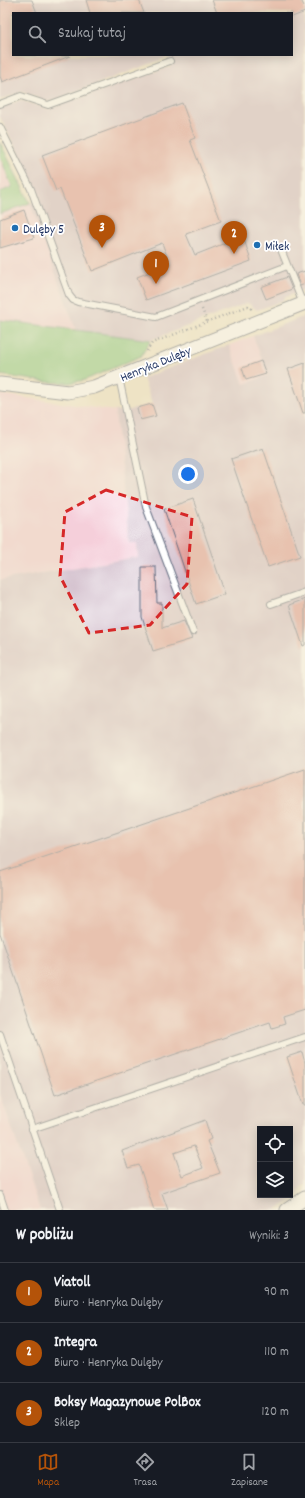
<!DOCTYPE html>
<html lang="pl">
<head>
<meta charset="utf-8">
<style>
  :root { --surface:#171b24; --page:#20242c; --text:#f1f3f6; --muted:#9ea1a6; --line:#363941; --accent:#b45309 }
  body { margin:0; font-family:Dekko,sans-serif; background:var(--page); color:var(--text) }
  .controls { position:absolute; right:12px; bottom:12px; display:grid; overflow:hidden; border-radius:0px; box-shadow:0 2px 10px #0003 }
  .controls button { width:36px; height:36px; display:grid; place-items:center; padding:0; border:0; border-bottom:1px solid var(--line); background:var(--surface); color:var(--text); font:20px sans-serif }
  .you { position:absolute; left:188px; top:474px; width:14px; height:14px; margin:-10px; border:3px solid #fff; border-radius:50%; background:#1a73e8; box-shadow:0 0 0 6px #1a73e833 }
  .badge { display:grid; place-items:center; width:26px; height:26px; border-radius:50%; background:var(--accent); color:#fff; font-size:13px; font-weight:700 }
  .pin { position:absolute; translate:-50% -33px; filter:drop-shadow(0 1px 2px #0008) }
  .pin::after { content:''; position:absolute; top:21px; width:14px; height:12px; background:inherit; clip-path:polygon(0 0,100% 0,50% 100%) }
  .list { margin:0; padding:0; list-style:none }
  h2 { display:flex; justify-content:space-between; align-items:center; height:52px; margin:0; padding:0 16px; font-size:17px }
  h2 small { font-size:13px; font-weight:400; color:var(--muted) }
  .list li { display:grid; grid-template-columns:26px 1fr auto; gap:12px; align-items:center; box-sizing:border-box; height:60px; padding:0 16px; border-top:1px solid var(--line) }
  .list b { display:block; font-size:15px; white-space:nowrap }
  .list p { margin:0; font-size:13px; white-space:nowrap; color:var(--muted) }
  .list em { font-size:13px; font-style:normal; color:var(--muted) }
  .icon { flex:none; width:22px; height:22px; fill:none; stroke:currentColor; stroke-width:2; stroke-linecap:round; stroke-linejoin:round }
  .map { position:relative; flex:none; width:305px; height:1210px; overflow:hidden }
  .search { position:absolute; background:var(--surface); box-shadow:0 2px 10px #0003; left:12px; right:12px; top:12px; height:44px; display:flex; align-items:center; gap:10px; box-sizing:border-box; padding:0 14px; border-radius:0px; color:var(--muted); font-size:15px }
  .sheet { height:232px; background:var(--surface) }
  nav { display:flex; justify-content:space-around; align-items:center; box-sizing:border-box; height:56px; border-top:1px solid var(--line); background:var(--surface); font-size:11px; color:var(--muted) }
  nav a { display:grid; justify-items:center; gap:2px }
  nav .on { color:var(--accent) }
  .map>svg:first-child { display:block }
  .built { fill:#f5cfda }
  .industrial { fill:#d1bdcb; fill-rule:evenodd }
  .green { fill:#8ccc84; stroke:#547e71 }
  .building { fill:#df9994; fill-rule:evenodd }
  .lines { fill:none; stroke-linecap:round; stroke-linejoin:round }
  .lane-casing { stroke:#656e82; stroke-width:8 }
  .street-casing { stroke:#656e82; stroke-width:15 }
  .path { stroke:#656e82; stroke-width:2.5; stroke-dasharray:1 3; stroke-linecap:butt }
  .lane { stroke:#fff; stroke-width:6 }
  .street { stroke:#fff; stroke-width:13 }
  .marked { fill:none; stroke:#d62828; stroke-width:3; stroke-dasharray:8 5; stroke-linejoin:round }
  .poi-dot { fill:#1f6fb2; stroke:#fff; stroke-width:1.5 }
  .labels { text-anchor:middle; stroke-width:3.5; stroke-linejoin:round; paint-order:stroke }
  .poi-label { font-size:13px; fill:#1b2f5e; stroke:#fff; text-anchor:start }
  .street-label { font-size:13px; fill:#1b2f5e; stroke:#fff }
</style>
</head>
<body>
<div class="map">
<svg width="305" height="1210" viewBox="0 0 305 1210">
  <rect width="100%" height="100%" fill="#fff"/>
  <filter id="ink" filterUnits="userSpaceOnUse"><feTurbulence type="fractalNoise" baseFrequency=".025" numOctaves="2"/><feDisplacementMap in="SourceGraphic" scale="8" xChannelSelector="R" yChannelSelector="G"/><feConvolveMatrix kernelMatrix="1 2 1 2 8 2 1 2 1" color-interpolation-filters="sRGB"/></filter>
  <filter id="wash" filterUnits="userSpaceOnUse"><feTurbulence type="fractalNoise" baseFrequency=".012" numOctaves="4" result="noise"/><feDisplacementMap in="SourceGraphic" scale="16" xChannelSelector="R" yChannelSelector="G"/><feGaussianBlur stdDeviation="0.9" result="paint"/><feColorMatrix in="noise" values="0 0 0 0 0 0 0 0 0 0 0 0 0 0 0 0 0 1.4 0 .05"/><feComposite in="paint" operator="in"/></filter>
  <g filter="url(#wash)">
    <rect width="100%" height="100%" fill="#eee3c5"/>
    <!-- built -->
    <g class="built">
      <path d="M0,142L30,203L76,330L0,320Z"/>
      <path d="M253,336L268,375L244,385L229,345Z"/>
      <path d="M0,394L115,411L129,543H137L138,557L0,580Z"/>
      <path d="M0,1094L40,1210H0Z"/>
    </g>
    <!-- industrial -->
    <g class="industrial">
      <path d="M0,0H304L305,289L286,297L282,301L257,310L248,303L151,340L76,330L30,203L40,200L36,188L0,117V108L20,100L48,109L171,66L168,57L49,102L22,92L0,100ZM13,13H292V55H13Z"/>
      <path d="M305,316V1184L299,1189L298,1195L276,1210H40L0,1094V580L138,557L137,543H129L115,411H126L152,404L143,378L229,345L244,384L268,375L253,336ZM260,1129H290V1195H260Z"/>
    </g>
    <!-- green -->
    <g class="green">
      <path d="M0,142L30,203L0,214V192L12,187L0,156Z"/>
      <path d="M0,320L151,340L141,356L85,380L69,383L47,382L0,375Z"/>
    </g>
    <g id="blocks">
      <!-- building -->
      <g class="building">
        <path d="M0,0H32L37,13H13V55L70,56L2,82L0,76Z"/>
        <path d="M86,0H139L144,13H90Z"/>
        <path d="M212,0H301L305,8V12L292,17V13H217Z"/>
        <path d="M182,103L195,138L190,140L221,221L186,234L195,255L243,236L251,261L146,300L137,277L170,264L162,243L92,271L60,189L56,191L42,155Z"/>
        <path d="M24,210L34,238L0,248V219Z"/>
        <path d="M305,271V284L300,286L296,274Z"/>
        <path d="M287,277L292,289L266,299L261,287Z"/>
        <path d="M261,361L266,374L246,380L242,368Z"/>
        <path d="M305,363V413H303L288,369Z"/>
        <path d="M152,404L156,416L140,420L137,408Z"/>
        <path d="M263,448L300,556L268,567L231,459Z"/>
        <path d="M193,499L225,594L196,604L164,509Z"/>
        <path d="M142,567H156L157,603H162V628L184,621L192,639L153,651L142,617Z"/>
        <path d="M305,599V645L303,646L289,605Z"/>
        <path d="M305,769V1010L283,1017L285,1024L272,1028L270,1022L55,1095L0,933V872Z"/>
        <path d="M302,1052L305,1063V1105H303L287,1057Z"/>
        <path d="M205,1120L211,1139L207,1141L220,1173L162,1193L168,1210H154L139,1165L128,1168L122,1151ZM194,1146L203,1168L182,1176L174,1153Z"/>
      </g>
    </g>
  </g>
  <g filter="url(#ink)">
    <use href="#blocks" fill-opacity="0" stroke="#656e82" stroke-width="1"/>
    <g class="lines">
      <defs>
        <g id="lane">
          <path d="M0,104L21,96L48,105L170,61"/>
          <path d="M0,127L31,189L69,295L73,300L78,302L156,317L287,266"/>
          <path d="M282,252L303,304"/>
          <path d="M119,377L146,507L193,632"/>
          <path d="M271,604L305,592"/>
          <path d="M0,1034L60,1210"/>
          <path d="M32,1129L305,1037"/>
          <path d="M0,1195L5,1210"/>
        </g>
        <g id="street">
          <path d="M0,384L68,392L94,387L305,303"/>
          <path d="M287,1210L305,1198"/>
        </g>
      </defs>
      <!-- lane casing -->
      <use href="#lane" class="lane-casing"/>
      <!-- street casing -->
      <use href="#street" class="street-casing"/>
      <!-- path -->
      <g class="path">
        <path d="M202,309L207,322"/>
        <path d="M147,351L152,343L248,306L253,310"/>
      </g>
      <!-- lane -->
      <use href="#lane" class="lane"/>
      <!-- street -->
      <use href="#street" class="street"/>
    </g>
  </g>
  <!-- marked area -->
  <path d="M0 0H305V1210H0ZM106,490L192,517L187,584L150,625L89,633L60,576L65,512Z" fill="#eee3c5" fill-opacity=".55" fill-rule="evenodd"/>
  <path class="marked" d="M106,490L192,517L187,584L150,625L89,633L60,576L65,512Z"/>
  <!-- markers -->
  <g class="poi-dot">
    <circle cx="15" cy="228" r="4"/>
    <circle cx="257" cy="245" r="4"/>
  </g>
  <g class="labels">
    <!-- poi labels -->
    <g class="poi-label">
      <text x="23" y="233">Dulęby 5</text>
      <text x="265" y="250">Miłek</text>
    </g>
    <!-- street labels -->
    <g class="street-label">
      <text transform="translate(155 363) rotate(-22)" y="5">Henryka Dulęby</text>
    </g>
  </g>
</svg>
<div class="controls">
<button><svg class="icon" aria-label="locate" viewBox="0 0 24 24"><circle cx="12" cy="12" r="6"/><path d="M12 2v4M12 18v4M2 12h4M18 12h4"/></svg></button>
<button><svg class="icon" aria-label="layers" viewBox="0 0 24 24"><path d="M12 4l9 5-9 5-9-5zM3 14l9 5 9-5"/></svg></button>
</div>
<div class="you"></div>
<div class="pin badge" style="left:156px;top:284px">1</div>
<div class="pin badge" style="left:234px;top:254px">2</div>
<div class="pin badge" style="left:102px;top:248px">3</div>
<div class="search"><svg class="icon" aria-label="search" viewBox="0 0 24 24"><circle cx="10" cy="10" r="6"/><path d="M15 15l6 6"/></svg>Szukaj tutaj</div>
</div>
<section class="sheet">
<h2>W pobliżu<small>Wyniki: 3</small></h2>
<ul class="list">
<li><span class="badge">1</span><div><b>Viatoll</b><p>Biuro · Henryka Dulęby</p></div><em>90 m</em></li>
<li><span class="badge">2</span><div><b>Integra</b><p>Biuro · Henryka Dulęby</p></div><em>110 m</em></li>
<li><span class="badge">3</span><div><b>Boksy Magazynowe PolBox</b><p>Sklep</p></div><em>120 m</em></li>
</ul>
</section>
<nav>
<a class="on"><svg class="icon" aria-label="map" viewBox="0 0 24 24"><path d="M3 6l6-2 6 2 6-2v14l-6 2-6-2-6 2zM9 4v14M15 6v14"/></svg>Mapa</a>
<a><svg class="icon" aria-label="directions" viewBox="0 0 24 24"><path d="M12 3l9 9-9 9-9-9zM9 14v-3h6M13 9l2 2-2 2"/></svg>Trasa</a>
<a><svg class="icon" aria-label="saved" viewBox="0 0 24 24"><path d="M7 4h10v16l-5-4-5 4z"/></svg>Zapisane</a>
</nav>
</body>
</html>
